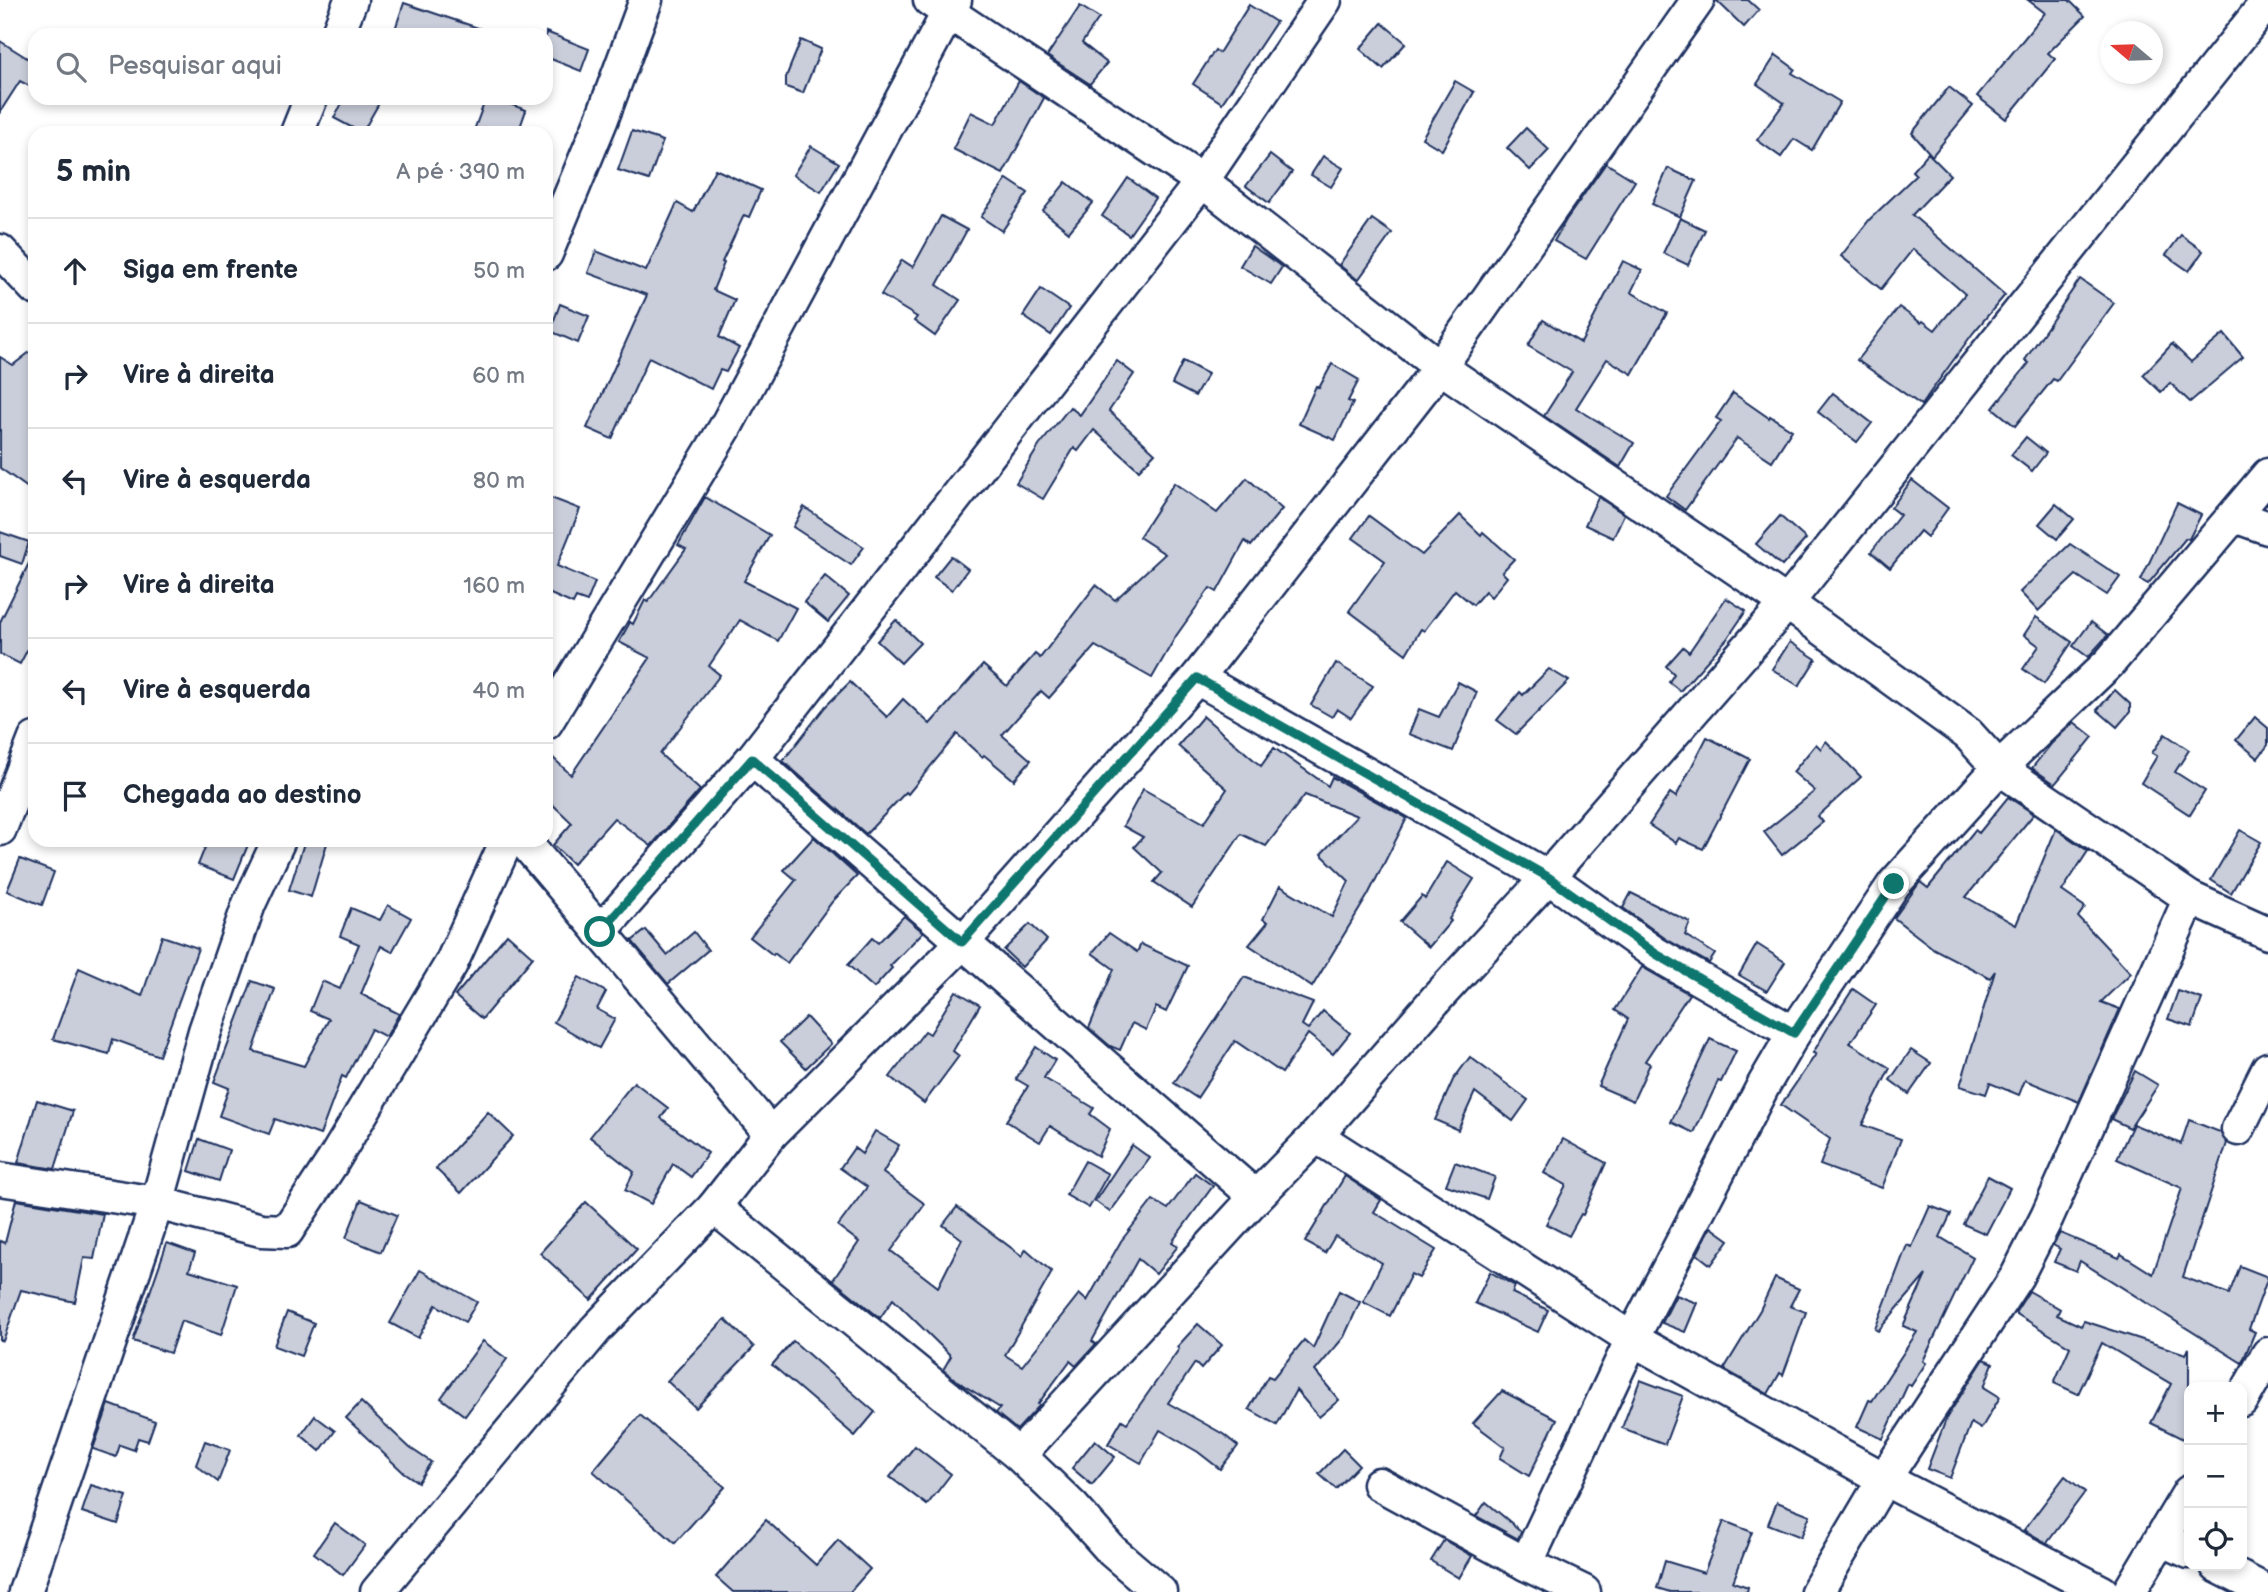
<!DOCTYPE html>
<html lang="pt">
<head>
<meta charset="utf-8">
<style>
  :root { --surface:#fff; --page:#f2f2f3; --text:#1f2937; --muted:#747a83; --line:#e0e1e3 }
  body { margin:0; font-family:"Balsamiq Sans",sans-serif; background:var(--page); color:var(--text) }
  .controls { position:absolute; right:21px; bottom:21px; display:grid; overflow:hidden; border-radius:14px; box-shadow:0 4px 10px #0003 }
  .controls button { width:63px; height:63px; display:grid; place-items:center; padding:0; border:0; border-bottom:2px solid var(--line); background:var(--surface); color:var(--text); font:35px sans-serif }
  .compass { position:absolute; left:2100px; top:21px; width:63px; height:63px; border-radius:50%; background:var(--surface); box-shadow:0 4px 10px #0003; rotate:289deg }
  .stop { position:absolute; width:21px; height:21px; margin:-16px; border:5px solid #0f766e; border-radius:50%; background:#fff }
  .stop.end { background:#0f766e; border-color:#fff; box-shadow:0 2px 7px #0008 }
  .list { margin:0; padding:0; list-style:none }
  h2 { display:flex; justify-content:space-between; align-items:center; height:91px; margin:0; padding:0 28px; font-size:30px }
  h2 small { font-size:23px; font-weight:400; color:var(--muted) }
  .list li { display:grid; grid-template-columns:46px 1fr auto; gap:21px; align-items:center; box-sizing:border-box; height:105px; padding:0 28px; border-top:2px solid var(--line) }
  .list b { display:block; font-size:26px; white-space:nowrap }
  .list em { font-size:23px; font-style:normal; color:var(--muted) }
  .icon { flex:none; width:38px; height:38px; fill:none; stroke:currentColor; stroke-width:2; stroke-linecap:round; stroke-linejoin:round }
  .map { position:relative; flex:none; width:2268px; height:1592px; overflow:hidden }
  .search { position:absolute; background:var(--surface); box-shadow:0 4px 10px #0003; left:28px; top:28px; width:525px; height:77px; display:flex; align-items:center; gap:18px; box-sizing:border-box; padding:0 24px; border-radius:21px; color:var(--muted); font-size:26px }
  .panel { position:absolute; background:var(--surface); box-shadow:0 4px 10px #0003; left:28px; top:126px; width:525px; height:721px; border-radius:21px }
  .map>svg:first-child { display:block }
  .building { fill:#caceda; stroke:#1b2f5e; stroke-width:2 }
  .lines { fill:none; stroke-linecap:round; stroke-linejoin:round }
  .minor-casing { stroke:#1b2f5e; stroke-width:37 }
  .minor { stroke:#fff; stroke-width:32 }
  .route { stroke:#0f766e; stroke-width:9 }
</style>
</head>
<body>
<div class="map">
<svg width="2268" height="1592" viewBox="0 0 2268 1592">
  <rect width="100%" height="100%" fill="#fff"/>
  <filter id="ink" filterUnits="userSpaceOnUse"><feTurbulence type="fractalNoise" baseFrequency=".0143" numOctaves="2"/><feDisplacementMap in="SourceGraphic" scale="14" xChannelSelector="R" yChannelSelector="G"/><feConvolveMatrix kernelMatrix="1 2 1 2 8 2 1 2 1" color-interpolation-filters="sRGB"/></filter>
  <g filter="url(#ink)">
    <!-- building -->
    <g class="building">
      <path d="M1716,0H1748L1759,10L1744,27Z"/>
      <path d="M2028,0H2069L2085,16L2048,53L2055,59L2006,119L1977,96L2045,13Z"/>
      <path d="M404,3L487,31L486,35H393Z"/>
      <path d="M1249,5L1276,22L1222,103L1193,84L1215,50L1219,53Z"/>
      <path d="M1080,6L1099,18L1082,43L1107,63L1090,84L1047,56Z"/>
      <path d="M1382,23L1406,43L1383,69L1360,49Z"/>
      <path d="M546,32L589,49L581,71L546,57Z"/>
      <path d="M801,40L821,49L803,93L786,87V77Z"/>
      <path d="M0,41L35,63V89L20,81L0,112Z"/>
      <path d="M1776,55L1795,69L1792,73L1840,102L1812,150L1794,139L1781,157L1757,140L1784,103L1757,84Z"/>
      <path d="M1019,81L1044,98L1003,174L953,149L971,112L995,124Z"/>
      <path d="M1455,81L1474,92L1442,150L1422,138Z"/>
      <path d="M1949,87L1973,106L1932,156L1912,133Z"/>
      <path d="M345,98H382L362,133L334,118Z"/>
      <path d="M486,98H493L526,110L518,133H473Z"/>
      <path d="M1526,128L1549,150L1530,170L1507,148Z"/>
      <path d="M632,131L663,141L649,180L618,170Z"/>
      <path d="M811,146L839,163L821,192L793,175Z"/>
      <path d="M1928,153L1950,175L1912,215L2005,295L1973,333L1921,405L1857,360L1899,307L1921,323L1923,321L1935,330L1965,294L1913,249L1881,289L1841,256L1870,219L1916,175L1912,171Z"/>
      <path d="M1270,155L1292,172L1269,203L1246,186Z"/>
      <path d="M1323,156L1343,168L1331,187L1311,175Z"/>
      <path d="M1606,163L1635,181L1586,259L1554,241L1566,220Z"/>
      <path d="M1668,168L1696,181L1680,217L1652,204Z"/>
      <path d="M715,169L761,190L749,217L744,215L722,262L724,263L713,290L735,300L719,337L739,348L726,372L720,370L711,389L649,357L612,439L587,428L647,295L588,273L596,251L646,271L677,203L693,212Z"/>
      <path d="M1128,178L1155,198L1129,235L1102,216Z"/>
      <path d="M1007,179L1028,193L1002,231L981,217Z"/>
      <path d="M1066,182L1093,203L1069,232L1043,211Z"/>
      <path d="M941,216L967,230L937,285L960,300L935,336L914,321L917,317L881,295L902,260L913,267Z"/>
      <path d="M1680,218L1705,230L1688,265L1663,253Z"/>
      <path d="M1372,219L1392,233L1358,280L1339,265Z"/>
      <path d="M2181,235L2203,251L2189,271L2166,255Z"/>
      <path d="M1252,246L1282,267L1271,284L1240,266Z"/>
      <path d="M1623,261L1642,270L1631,292L1667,313L1632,374L1607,359L1576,408L1634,443L1620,467L1544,416L1572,372L1528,346L1543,320L1581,343Z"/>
      <path d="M2080,279L2114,303L2057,381L2053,379L2015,426L1993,408L2029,363L2025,360Z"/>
      <path d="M1041,289L1069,308L1051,335L1023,316Z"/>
      <path d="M560,304L589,316L578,343L550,331Z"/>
      <path d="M2224,334L2243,357L2190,402L2170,383L2161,392L2143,375L2172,344L2191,362Z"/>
      <path d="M35,348V493L0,468V357L13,365Z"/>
      <path d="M1117,361L1134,374L1109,411L1155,453L1139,470L1094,430L1078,451L1074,448L1043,499L1016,483L1039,446L1070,407L1080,415Z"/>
      <path d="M1183,361L1208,374L1195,396L1172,384Z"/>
      <path d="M1332,364L1359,380L1348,401L1353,403L1335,440L1299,424L1316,386L1319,388Z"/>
      <path d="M1733,393L1769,418L1770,416L1792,430L1772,461L1737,438L1685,510L1666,496L1721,421L1716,418Z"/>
      <path d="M1833,393L1872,423L1857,442L1818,412Z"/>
      <path d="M2026,437L2046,453L2032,471L2011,455Z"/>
      <path d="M1247,478L1282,509L1251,546L1245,541L1217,592L1210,588L1176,636L1152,678L1095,646L1049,698L1041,691L1002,735L1031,760L1014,780L984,755L982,757L957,734L908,794L906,792L866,834L783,761L825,707L850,682L887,717L903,699L930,724L983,665L1007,686L1035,654L1040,658L1096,585L1115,600L1165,554L1139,537L1174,483L1217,513Z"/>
      <path d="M1912,480L1948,508L1927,537L1920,531L1890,568L1871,552L1900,515L1891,508Z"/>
      <path d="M546,496L580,509L557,566L595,582L587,602L576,598L573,604L546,592Z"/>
      <path d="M705,497L770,535L744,581L796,608L778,641L740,620L709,666L720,675L660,754L700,790L651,846L614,818L573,864L553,845L572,823L546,798V751L571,775L650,658L619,642L630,622L633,624L645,600L648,602L686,549L678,545Z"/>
      <path d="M1598,497L1624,514L1613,538L1585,525Z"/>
      <path d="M2177,503L2201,515L2189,539L2186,538L2148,584L2141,580Z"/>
      <path d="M2056,504L2074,519L2057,539L2039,524Z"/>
      <path d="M804,507L864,547L851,565L793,527Z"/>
      <path d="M1460,515L1481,535L1483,532L1514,559L1502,572L1507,577L1491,597L1485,591L1473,605L1455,590L1424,631L1421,629L1406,654L1349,611L1385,561L1353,538L1369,516L1422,555Z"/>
      <path d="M1780,516L1806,539L1782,566L1756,544Z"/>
      <path d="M0,532L29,542L22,564L0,556Z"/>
      <path d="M2070,544L2120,577L2107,595L2076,575L2038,611L2020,592Z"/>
      <path d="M35,551V635L20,664L0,654V622Z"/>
      <path d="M951,556L968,569L952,590L934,577Z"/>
      <path d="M825,576L849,596L828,622L804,602Z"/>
      <path d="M1726,598L1746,611L1727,639L1680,691L1669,682L1674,674L1666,666L1683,647L1689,652Z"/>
      <path d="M2036,617L2072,642L2044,684L2023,669L2039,646L2024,635Z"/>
      <path d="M896,620L920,643L901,663L877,641Z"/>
      <path d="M2091,622L2108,635L2088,657L2073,646Z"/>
      <path d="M1790,642L1816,659L1799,686L1772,669Z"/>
      <path d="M1336,663L1373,686L1351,718L1337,709L1332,717L1311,705Z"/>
      <path d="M1549,669L1569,681L1516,734L1497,720L1520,692L1523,695Z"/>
      <path d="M1458,682L1477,692L1453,751L1409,734L1419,709L1439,717Z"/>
      <path d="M2115,690L2130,704V712L2117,727L2097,710Z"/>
      <path d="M1203,716L1261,766L1274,748L1328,786L1332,777L1407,818L1368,895L1312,987L1249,945L1268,922L1263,919L1280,886L1332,917L1349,881L1321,854L1357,816L1305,795L1266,846L1241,834L1192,907L1154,882L1162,873L1134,847L1143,837L1123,826L1143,789L1204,823L1227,789L1178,746Z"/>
      <path d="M2255,717L2268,728V745L2258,758L2236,740Z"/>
      <path d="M2074,722L2093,737L2055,784L2032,768L2052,743Z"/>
      <path d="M2165,734L2189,750L2175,772L2205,791L2190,815L2141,783L2157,756L2152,753Z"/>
      <path d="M1707,737L1750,759L1703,849L1679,838L1676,843L1649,825L1670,793L1676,797Z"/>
      <path d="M1826,741L1861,777L1818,816L1823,822L1782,855L1764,832L1815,791L1793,772L1816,744L1821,749Z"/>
      <path d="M2008,797L2034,814L1966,897L2016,925L2056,829L2088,851L2062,891L2085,907L2078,917L2131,973L2101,1002L2120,1009L2079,1102L2025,1080L2019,1095L1990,1083L1986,1094L1960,1086L1995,971L1990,978L1934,949L1894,918L1920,882L1928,888L1975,830L1979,833Z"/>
      <path d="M2240,830L2261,842L2231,893L2211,880Z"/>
      <path d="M814,837L857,876L832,902L787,963L774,953L773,955L750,937L796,880L784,870Z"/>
      <path d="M208,840H250L234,879L198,865Z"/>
      <path d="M305,840H328L311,897L289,890Z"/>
      <path d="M20,859L54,872L42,905L7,891Z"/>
      <path d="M1447,862L1474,879L1449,919L1451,921L1429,947L1400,922L1422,896L1425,899Z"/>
      <path d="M1631,893L1690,922L1685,935L1715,954L1709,963L1666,939L1623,908Z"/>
      <path d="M388,905L411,918L392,952L381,946L361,994L399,1014L386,1037L371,1029L346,1078L342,1076L320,1135L275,1119L269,1134L219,1116L229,1088L214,1082L252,981L275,989L253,1051L304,1066L329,1019L310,1011L322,981L340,989L359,944L340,936L351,908L380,920Z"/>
      <path d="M904,916L923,932L890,966L892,968L874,988L848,965L872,938L878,943Z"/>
      <path d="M1030,924L1047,940L1022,967L1004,950Z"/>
      <path d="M646,930L667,955L694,932L708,950L668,984L632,941Z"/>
      <path d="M1109,933L1137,952L1141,944L1188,966L1166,1012L1156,1007L1146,1030L1132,1023L1120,1050L1110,1046L1089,1028L1114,969L1092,953Z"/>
      <path d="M507,934L533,957L482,1019L455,996Z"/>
      <path d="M162,936L198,948L159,1056L113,1039L109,1054L53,1039L79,968L142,996Z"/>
      <path d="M1757,944L1785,962L1767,991L1739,975Z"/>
      <path d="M1642,967L1689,994L1645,1061L1650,1064L1633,1101L1598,1086L1628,1019L1615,1010Z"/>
      <path d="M579,977L606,992L597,1009L615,1019L599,1048L554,1022Z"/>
      <path d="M1244,977L1313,1003L1302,1025L1308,1029L1323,1011L1350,1033L1333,1054L1308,1034L1282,1073L1235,1041L1197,1098L1174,1083Z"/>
      <path d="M1853,989L1876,1005L1850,1043L1890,1068L1862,1125L1901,1139L1882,1188L1820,1165L1830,1139L1781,1105L1816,1054L1813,1053L1830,1024Z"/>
      <path d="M956,991L980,1005L953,1051L959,1056L924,1103L890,1077L925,1031L930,1034Z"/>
      <path d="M2178,991L2202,999L2192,1027L2168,1019Z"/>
      <path d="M806,1017L831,1044L806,1068L780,1042Z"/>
      <path d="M1710,1039L1736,1051L1721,1082L1718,1081L1694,1133L1671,1122Z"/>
      <path d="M1036,1047L1055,1060L1044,1078L1094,1108L1090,1114L1110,1129L1098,1156L1050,1126L1040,1142L1006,1121L1028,1086L1016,1079Z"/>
      <path d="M1911,1050L1931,1063L1909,1094L1890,1080Z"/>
      <path d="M1470,1057L1528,1100L1513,1121L1475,1092L1458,1130L1435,1120L1453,1080Z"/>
      <path d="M2135,1071L2158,1085L2130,1128L2111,1119Z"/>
      <path d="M634,1082L668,1108L661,1118L708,1153L691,1177L673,1164L651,1204L625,1190L634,1172L590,1137Z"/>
      <path d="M37,1100L73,1111L55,1169L18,1163Z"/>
      <path d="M488,1112L513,1136L461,1193L436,1169Z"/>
      <path d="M2189,1120L2220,1132L2227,1143L2183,1277L2229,1294L2240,1266L2268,1277L2249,1329L2255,1332L2242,1363L2080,1261L2076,1271L2054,1262L2060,1249L2053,1245L2060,1233L2119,1258L2121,1254L2153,1274L2182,1188L2117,1159L2133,1124L2181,1144Z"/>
      <path d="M875,1131L899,1145L883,1173L925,1204L891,1251L938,1287L962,1239L943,1225L957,1207L1022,1256L1026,1249L1052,1272L1005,1355L1022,1366L1079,1294L1087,1301L1121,1241L1153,1200L1168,1209L1195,1173L1213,1186L1172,1242L1178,1246L1156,1274L1138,1259L1092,1341L1096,1344L1076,1366L1070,1361L1038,1404L1040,1405L1017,1430L996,1413L1000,1408L963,1385L943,1370L951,1356L893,1299L880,1318L833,1280L859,1242L838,1226L867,1187L840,1168L854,1148L862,1154Z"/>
      <path d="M199,1139L229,1150L219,1181L189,1171Z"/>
      <path d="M1563,1139L1606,1163L1583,1215L1581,1214L1569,1236L1546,1224L1566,1185L1544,1173Z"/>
      <path d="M1132,1145L1150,1158L1110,1212L1095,1201Z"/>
      <path d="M1085,1161L1108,1174L1089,1208L1066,1195Z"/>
      <path d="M1455,1162L1495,1177L1487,1199L1446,1185Z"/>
      <path d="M1345,1176L1381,1200L1374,1212L1436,1250L1419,1278L1411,1274L1390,1316L1363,1302L1382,1263L1335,1236L1325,1253L1305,1242Z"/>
      <path d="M1988,1176L2010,1188L1986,1234L1963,1224Z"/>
      <path d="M16,1200L103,1214L94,1259L84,1258L75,1302L21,1290L3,1341L0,1340V1241L5,1243Z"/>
      <path d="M361,1200L397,1215L381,1252L346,1238Z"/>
      <path d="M586,1202L637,1249L591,1300L540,1253Z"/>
      <path d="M1930,1206L1951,1214L1940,1237L1973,1257L1923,1361L1926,1363L1911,1386L1908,1384L1883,1439L1857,1427L1869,1400L1872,1401L1917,1332L1903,1326L1926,1275L1878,1331L1875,1329L1907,1245L1912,1247Z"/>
      <path d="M1711,1227L1729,1240L1711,1265L1697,1254Z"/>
      <path d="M167,1243L195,1253L189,1270L237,1285L221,1335L181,1321L170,1353L133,1341Z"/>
      <path d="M420,1270L477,1302L465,1322L436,1305L418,1338L390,1323Z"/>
      <path d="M1490,1272L1515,1286L1512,1293L1548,1310L1538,1332L1475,1303Z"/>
      <path d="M1775,1278L1799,1289L1790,1306L1806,1312L1783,1375L1780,1373L1768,1394L1724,1369L1760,1310Z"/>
      <path d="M1339,1291L1360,1302L1344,1337L1315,1371L1339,1400L1319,1417L1296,1390L1277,1425L1249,1409L1268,1376L1273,1378L1304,1340L1313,1348Z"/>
      <path d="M2029,1291L2060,1309L2057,1315L2081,1326L2084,1321L2186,1354L2189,1348V1442L2151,1423L2171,1384L2102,1343L2078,1394L2054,1383L2070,1347L2015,1313Z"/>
      <path d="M1676,1295L1697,1303L1685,1332L1662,1323Z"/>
      <path d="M287,1312L314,1323L301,1356L274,1346Z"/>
      <path d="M725,1319L754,1347L696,1408L667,1381Z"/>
      <path d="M1198,1324L1222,1345L1201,1369L1195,1363L1168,1403L1223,1434L1238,1446L1220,1469L1198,1452L1160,1430L1141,1463L1108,1444L1122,1420L1127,1423L1179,1349L1177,1347Z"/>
      <path d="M483,1341L507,1359L465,1416L441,1398Z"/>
      <path d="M793,1341L875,1412L855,1436L772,1365Z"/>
      <path d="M1984,1359L1993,1363L1984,1387L2000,1397L1981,1429L1971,1423L1950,1478L1927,1469L1947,1417Z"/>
      <path d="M1640,1380L1683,1396L1665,1444L1622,1428Z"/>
      <path d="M1502,1391L1557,1419L1529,1476L1500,1458L1505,1447L1473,1423Z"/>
      <path d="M361,1402L410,1448L431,1462L418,1482L403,1472L346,1418Z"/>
      <path d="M109,1404L155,1421L148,1441L138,1438L134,1450L120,1445L116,1457L93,1449Z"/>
      <path d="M640,1415L725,1487L675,1543L593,1471Z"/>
      <path d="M315,1416L335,1431L320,1451L301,1435Z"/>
      <path d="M1095,1440L1115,1457L1092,1485L1072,1468Z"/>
      <path d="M205,1441L230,1450L218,1482L196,1465Z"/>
      <path d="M915,1446L951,1474L927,1505L890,1477Z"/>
      <path d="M1343,1449L1359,1465L1336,1489L1319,1474Z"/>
      <path d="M2065,1476L2085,1492L2047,1543L2024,1530Z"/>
      <path d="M91,1485L127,1496L118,1524L82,1512Z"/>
      <path d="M1486,1502L1521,1531L1518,1539L1476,1516Z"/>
      <path d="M1777,1502L1810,1515L1801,1537L1768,1524Z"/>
      <path d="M766,1520L816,1565L838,1540L870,1569L850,1592H733L716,1577Z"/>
      <path d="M1724,1521L1752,1532L1733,1582L1748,1587L1747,1592H1670L1657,1588L1665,1561L1704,1573Z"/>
      <path d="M335,1523L365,1545L343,1575L314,1553Z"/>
      <path d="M1444,1540L1472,1556L1459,1578L1431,1561Z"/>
    </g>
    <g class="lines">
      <defs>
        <g id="minor">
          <path d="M930,0L1202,181L1440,367L1787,603L1968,734L1999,768L2190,898L2268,933"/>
          <path d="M337,35L351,0"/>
          <path d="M297,133L311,98"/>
          <path d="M0,251L35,288"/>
          <path d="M546,254L601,121L646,0"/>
          <path d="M2235,516L2268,528"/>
          <path d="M1197,678L1548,877L1656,954L1794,1033"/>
          <path d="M546,723L725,428L955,0"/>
          <path d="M752,759L1256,1197"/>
          <path d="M0,829L35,739"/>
          <path d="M523,840L771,1134"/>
          <path d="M600,932L752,759L1202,181L1325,0"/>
          <path d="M2238,1129L2268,1069"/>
          <path d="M1316,1136L1632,1339L1884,1479L2102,1592"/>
          <path d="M0,1179L157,1203L261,1230L287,1231L333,1161L451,964L507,840"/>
          <path d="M714,1207L1019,1455L1073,1507L1112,1551L1160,1592"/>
          <path d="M2242,1400L2268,1354"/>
          <path d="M1019,1455L1256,1197L1316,1136L1437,998L1548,877L1787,603L2268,1"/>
          <path d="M1379,1484L1526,1564L1584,1592"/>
          <path d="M2162,1539L2189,1552"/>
          <path d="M1526,1564L1632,1339L1763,1086L1794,1033L1894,884L1999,768L2109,663L2268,475"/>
          <path d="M2217,1566L2268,1592"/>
          <path d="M25,1592L157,1203L205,1031L249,904L279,840"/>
          <path d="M377,1592L596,1329L714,1207L771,1134L963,942L1197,678L1440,367L1698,0"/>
          <path d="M1817,1592L1884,1479L2017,1276L2047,1217L2190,898"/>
          <path d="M2129,1592L2189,1492"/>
        </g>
      </defs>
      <!-- minor casing -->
      <use href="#minor" class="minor-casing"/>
      <!-- minor -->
      <use href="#minor" class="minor"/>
    </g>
  </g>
  <g class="lines" filter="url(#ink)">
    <!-- route -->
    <path class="route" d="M600,932L752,759L962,942L1197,678L1548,877L1656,954L1794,1033L1894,884"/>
  </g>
</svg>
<div class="controls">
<button>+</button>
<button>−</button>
<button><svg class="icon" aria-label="locate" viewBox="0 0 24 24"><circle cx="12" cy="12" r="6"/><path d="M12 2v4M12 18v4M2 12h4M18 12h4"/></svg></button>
</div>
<svg class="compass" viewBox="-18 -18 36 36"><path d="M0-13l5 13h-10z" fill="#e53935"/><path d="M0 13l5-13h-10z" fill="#747a83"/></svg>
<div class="stop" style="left:600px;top:932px"></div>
<div class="stop end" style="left:1894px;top:884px"></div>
<div class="search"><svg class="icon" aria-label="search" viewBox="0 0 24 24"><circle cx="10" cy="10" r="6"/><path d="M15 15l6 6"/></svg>Pesquisar aqui</div>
<section class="panel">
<h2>5 min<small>A pé · 390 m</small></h2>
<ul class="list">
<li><svg class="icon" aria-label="ahead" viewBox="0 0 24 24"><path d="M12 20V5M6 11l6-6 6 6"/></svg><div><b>Siga em frente</b></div><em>50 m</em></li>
<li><svg class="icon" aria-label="right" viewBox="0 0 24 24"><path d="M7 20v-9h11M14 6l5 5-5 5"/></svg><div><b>Vire à direita</b></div><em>60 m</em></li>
<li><svg class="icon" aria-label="left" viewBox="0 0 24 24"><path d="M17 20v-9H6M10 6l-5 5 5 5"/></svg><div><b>Vire à esquerda</b></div><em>80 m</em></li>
<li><svg class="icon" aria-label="right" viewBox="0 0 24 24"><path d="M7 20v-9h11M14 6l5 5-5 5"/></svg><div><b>Vire à direita</b></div><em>160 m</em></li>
<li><svg class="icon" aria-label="left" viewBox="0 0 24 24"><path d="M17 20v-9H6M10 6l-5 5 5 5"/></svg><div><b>Vire à esquerda</b></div><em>40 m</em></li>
<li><svg class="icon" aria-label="arrive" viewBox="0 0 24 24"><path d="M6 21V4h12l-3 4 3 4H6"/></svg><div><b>Chegada ao destino</b></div></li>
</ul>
</section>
</div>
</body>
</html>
